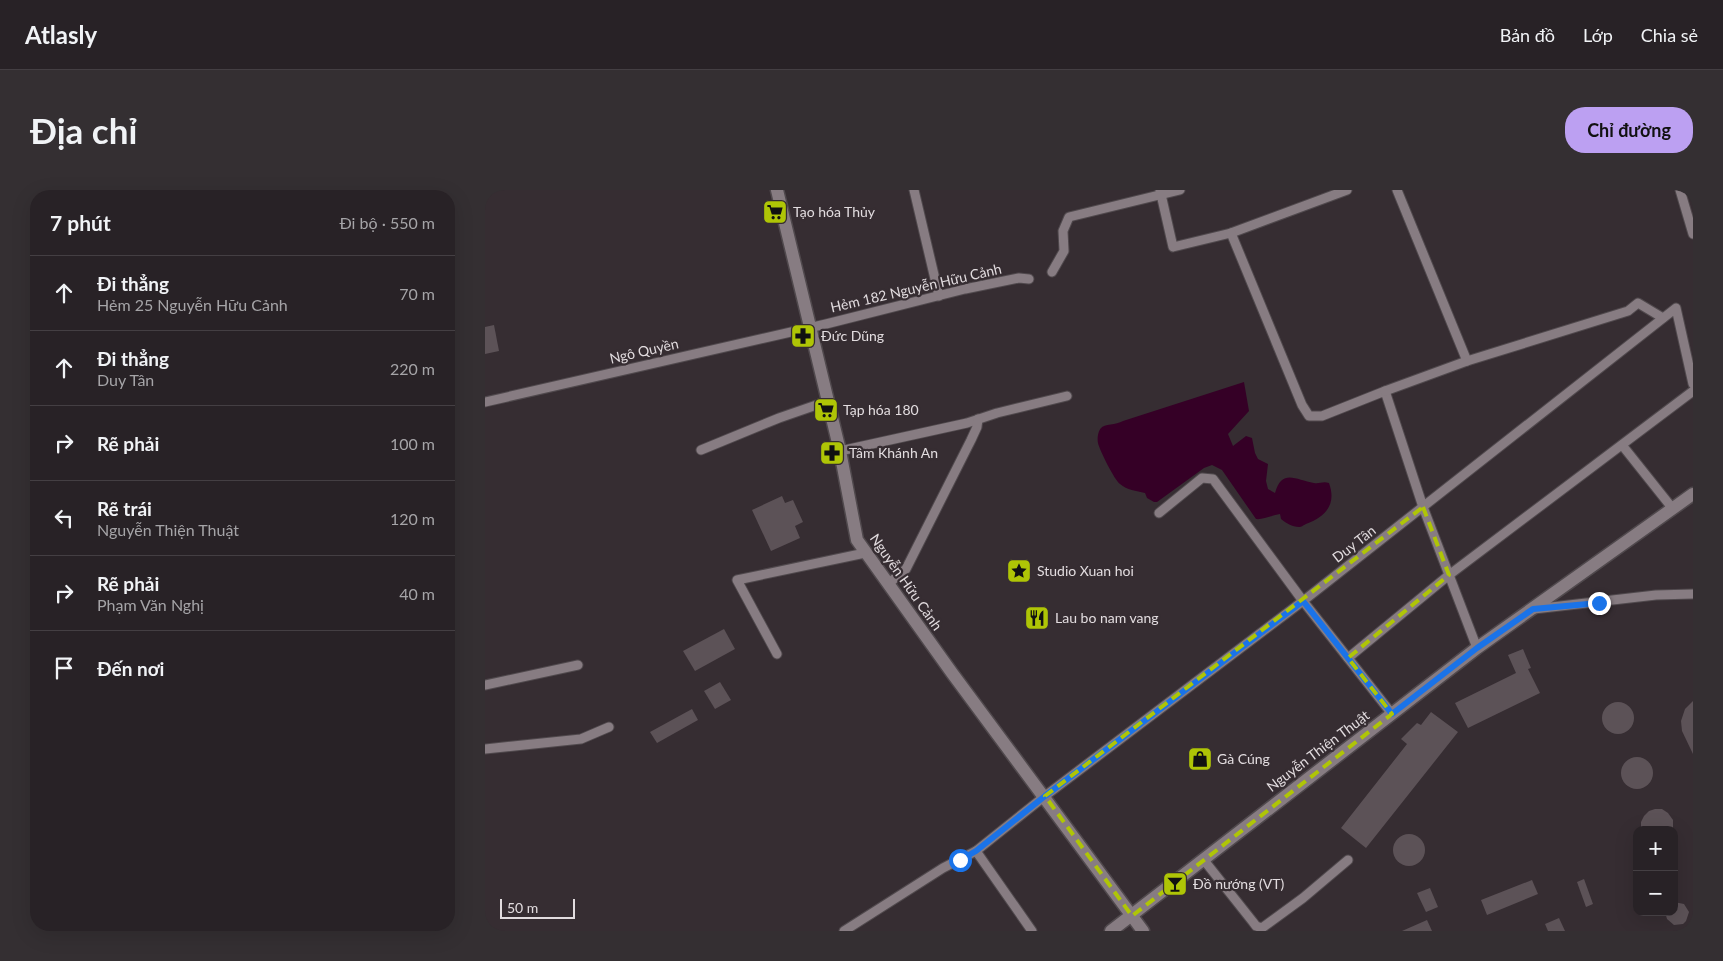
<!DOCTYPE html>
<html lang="vi">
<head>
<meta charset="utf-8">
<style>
  :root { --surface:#282226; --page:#342f32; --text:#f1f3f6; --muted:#a5a4a7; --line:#443f43; --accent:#bca0f2 }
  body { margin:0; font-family:Lato,sans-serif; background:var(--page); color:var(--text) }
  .controls { position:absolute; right:15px; bottom:15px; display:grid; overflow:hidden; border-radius:10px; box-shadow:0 5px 20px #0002 }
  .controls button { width:45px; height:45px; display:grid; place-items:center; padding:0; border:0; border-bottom:1px solid var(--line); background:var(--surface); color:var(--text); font:25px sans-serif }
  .scale { position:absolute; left:15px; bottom:12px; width:75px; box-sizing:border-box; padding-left:5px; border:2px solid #e2dcdf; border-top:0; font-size:14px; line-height:18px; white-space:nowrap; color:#e2dcdf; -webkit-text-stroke:4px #362d32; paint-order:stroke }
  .stop { position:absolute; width:15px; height:15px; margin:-11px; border:4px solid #1a73e8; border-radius:50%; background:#fff }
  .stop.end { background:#1a73e8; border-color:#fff; box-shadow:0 1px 5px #0008 }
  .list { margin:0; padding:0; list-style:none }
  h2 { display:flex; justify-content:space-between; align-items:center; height:65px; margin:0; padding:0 20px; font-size:21px }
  h2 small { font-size:16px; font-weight:400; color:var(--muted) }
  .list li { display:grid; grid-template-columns:32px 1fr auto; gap:15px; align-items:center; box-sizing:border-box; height:75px; padding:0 20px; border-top:1px solid var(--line) }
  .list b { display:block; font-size:19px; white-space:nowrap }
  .list p { margin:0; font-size:16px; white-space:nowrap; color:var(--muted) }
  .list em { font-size:16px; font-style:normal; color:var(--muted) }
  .icon { flex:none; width:28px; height:28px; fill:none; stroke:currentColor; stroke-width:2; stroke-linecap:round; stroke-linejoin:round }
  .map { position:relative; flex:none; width:1208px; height:741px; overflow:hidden; border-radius:20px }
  header { display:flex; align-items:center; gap:30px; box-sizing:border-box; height:70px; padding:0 25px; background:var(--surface); border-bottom:1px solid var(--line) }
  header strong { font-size:24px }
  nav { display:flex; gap:28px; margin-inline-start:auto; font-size:18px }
  .intro { display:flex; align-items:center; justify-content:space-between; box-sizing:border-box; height:120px; padding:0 30px }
  h1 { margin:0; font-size:35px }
  .button { padding:12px 22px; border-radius:20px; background:var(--accent); color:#111; font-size:18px; font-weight:700 }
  main { display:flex; gap:30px; padding:0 30px }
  aside { flex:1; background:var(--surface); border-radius:20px; box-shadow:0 5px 20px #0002 }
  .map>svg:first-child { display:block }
  .water { fill:#350026 }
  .building { fill:#5c5257 }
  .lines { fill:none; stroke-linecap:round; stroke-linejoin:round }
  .street-casing { stroke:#50494d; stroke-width:11 }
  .secondary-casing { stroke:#50494d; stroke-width:15 }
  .street { stroke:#877c82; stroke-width:9 }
  .secondary { stroke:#877c82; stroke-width:12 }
  .route { stroke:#1a73e8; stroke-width:6 }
  .marked { fill:none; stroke:#afc506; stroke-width:4; stroke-dasharray:10 6; stroke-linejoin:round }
  .labels { text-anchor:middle; stroke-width:4.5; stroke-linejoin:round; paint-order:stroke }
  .poi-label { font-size:14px; fill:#e2dcdf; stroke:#362d32; text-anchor:start }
  .street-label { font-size:14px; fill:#e2dcdf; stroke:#362d32 }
</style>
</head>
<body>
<header>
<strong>Atlasly</strong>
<nav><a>Bản đồ</a><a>Lớp</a><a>Chia sẻ</a></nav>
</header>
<div class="intro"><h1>Địa chỉ</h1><a class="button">Chỉ đường</a></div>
<main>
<aside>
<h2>7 phút<small>Đi bộ · 550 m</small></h2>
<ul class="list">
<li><svg class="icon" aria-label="ahead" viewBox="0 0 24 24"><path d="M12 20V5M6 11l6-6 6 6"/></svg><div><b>Đi thẳng</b><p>Hẻm 25 Nguyễn Hữu Cảnh</p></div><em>70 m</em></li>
<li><svg class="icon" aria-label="ahead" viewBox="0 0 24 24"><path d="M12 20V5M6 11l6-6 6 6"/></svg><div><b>Đi thẳng</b><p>Duy Tân</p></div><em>220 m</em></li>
<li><svg class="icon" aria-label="right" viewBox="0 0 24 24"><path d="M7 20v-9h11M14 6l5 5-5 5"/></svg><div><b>Rẽ phải</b></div><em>100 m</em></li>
<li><svg class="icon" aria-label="left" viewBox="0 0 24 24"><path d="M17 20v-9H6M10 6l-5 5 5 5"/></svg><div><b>Rẽ trái</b><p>Nguyễn Thiện Thuật</p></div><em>120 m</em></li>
<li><svg class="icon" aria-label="right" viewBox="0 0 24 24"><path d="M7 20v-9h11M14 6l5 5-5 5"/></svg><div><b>Rẽ phải</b><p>Phạm Văn Nghị</p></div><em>40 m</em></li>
<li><svg class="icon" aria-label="arrive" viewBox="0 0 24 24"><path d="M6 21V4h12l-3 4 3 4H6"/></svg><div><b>Đến nơi</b></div></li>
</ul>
</aside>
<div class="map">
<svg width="1208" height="741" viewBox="0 0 1208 741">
  <rect width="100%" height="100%" fill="#362d32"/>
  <!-- water -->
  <path class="water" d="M759,192L764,221L743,244L748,256L761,246L767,248L770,263L773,269L783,274L781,291L783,299L790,303C797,278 811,290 829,293C834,294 838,291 844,293C852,315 840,327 821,334C817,336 817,337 814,337C807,337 801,333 796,329L795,324C788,325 778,330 771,329L737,280L727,275L719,278L672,312H669L662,308L660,303C651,301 642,300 635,294C630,291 614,259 613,253C612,249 613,241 616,238C619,234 631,235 638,231Z"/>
  <!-- building -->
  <g class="building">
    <path d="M9,135L14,161L0,164V137Z"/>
    <path d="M297,306L300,313L308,310L318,332L310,336L315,348L286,361L267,320Z"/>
    <path d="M239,439L250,459L210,481L198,461Z"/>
    <path d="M1038,459L1046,478L1043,479L1055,503L983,538L970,513L1031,483L1023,465Z"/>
    <path d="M235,492L246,510L230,519L219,501Z"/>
    <path d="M1208,511V564L1197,541L1196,531L1200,519Z"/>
    <circle cx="1133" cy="528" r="16"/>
    <path d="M207,519L213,530L172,553L165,542Z"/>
    <path d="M946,522L973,542L881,658L856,638L922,554L916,549L932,533L936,535Z"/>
    <circle cx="1152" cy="583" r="16"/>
    <path d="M1170,619H1177L1183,623L1188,630V640H1156V632L1159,626L1164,621Z"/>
    <circle cx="924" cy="660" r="16"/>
    <path d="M1099,689L1108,714L1101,717L1092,692Z"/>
    <path d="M1047,690L1053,704L1002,725L996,710Z"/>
    <path d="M945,698L953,717L941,722L932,703Z"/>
    <path d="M1189,712L1199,714L1204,722L1201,731L1198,734L1189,735L1182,729L1180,722H1189Z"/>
    <path d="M1074,728L1080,741H1063L1060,734Z"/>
    <path d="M942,730L947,741H917Z"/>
  </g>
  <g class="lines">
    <defs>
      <g id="street">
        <path d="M429,0L454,106"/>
        <path d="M675,0L688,57L746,43L862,0"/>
        <path d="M912,0L982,171"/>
        <path d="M1195,0L1208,44"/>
        <path d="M746,43L817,215L824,226H837L900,201L938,317L992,458"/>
        <path d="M567,82L579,61L578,41L584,27L695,0"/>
        <path d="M900,201L982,171L1143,121L1153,113L1178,128"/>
        <path d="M0,212L341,134L480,99L534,88L544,89"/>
        <path d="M1137,255L1188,319"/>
        <path d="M216,260L294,228L343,211"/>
        <path d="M355,261L482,233L512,223L582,206"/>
        <path d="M674,323L717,288L728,289L818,411L907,524"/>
        <path d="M403,394L421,379L486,250L492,237L493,229"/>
        <path d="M1049,419L1171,405L1208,404"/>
        <path d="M292,464L252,390L380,363"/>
        <path d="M863,468L964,385L1208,201"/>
        <path d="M0,495L93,475"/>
        <path d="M0,559L96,549L124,537"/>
        <path d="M491,661L547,741"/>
        <path d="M718,669L768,732L771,736L777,738L818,708L863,670"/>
        <path d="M359,741L458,678L491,661L560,606L818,411L1191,118L1208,194"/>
      </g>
      <g id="secondary">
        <path d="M292,0L355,261L372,350L467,483L658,741"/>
        <path d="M626,741L992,458L1208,304"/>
      </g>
    </defs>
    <!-- street casing -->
    <use href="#street" class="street-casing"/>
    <!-- secondary casing -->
    <use href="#secondary" class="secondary-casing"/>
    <!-- street -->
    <use href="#street" class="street"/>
    <!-- secondary -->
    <use href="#secondary" class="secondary"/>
  </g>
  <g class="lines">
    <!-- route -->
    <path class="route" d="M475,670L491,661L560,606L818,411L907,524L992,458L1048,419L1114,413"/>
  </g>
  <!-- marked area -->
  <path class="marked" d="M938,317L964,385L863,468L907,524L647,726L560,606Z"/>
  <!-- icons -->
  <defs>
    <symbol id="supermarket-square" viewBox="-11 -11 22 22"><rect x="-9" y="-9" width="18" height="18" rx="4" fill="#afc506" stroke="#362d32"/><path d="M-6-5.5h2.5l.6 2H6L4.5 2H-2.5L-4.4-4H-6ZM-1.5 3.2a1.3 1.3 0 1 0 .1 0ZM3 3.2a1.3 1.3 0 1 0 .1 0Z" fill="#111"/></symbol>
    <symbol id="pharmacy-square" viewBox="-11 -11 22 22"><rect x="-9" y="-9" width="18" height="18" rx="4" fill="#afc506" stroke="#362d32"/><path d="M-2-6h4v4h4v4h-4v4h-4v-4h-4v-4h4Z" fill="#111"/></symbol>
    <symbol id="sight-square" viewBox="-11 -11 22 22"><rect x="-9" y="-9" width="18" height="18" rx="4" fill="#afc506" stroke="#362d32"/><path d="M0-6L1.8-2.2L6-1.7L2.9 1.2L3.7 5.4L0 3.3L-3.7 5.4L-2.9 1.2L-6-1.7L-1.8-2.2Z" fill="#111"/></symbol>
    <symbol id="restaurant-square" viewBox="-11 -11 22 22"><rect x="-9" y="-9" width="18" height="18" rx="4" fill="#afc506" stroke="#362d32"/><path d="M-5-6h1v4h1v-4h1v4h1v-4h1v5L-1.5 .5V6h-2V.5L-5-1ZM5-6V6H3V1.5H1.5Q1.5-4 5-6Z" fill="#111"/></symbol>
    <symbol id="shop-square" viewBox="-11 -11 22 22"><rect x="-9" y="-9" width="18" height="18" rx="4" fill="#afc506" stroke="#362d32"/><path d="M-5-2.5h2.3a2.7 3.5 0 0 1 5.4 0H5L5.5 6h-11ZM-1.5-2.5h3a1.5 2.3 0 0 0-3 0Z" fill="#111"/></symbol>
    <symbol id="bar-square" viewBox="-11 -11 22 22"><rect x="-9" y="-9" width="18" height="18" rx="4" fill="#afc506" stroke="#362d32"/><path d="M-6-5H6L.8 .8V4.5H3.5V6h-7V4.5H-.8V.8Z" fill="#111"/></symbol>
  </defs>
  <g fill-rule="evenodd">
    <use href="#supermarket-square" x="276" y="8" width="28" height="28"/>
    <use href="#pharmacy-square" x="304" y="132" width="28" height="28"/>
    <use href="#supermarket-square" x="327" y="206" width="28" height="28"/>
    <use href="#pharmacy-square" x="333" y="249" width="28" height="28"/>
    <use href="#sight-square" x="520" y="367" width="28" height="28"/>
    <use href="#restaurant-square" x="538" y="414" width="28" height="28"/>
    <use href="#shop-square" x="701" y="555" width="28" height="28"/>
    <use href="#bar-square" x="676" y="680" width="28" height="28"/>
  </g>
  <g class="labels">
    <!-- poi labels -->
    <g class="poi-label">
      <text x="308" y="27">Tạo hóa Thủy</text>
      <text x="336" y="151">Đức Dũng</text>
      <text x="358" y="225">Tạp hóa 180</text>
      <text x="364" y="268">Tâm Khánh An</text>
      <text x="552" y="386">Studio Xuan hoi</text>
      <text x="570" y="433">Lau bo nam vang</text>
      <text x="732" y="574">Gà Cúng</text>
      <text x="708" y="699">Đồ nướng (VT)</text>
    </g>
    <!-- street labels -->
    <g class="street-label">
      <text transform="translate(431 98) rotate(-13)" y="5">Hẻm 182 Nguyễn Hữu Cảnh</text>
      <text transform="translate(159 161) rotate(-13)" y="5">Ngô Quyền</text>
      <text transform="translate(869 354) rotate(-38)" y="5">Duy Tân</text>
      <text transform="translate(421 392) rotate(55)" y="5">Nguyễn Hữu Cảnh</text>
      <text transform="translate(833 561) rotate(-37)" y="5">Nguyễn Thiện Thuật</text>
    </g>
  </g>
</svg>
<div class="controls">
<button>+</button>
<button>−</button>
</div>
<div class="scale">50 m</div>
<div class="stop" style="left:475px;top:670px"></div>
<div class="stop end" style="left:1114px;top:413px"></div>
</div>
</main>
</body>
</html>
